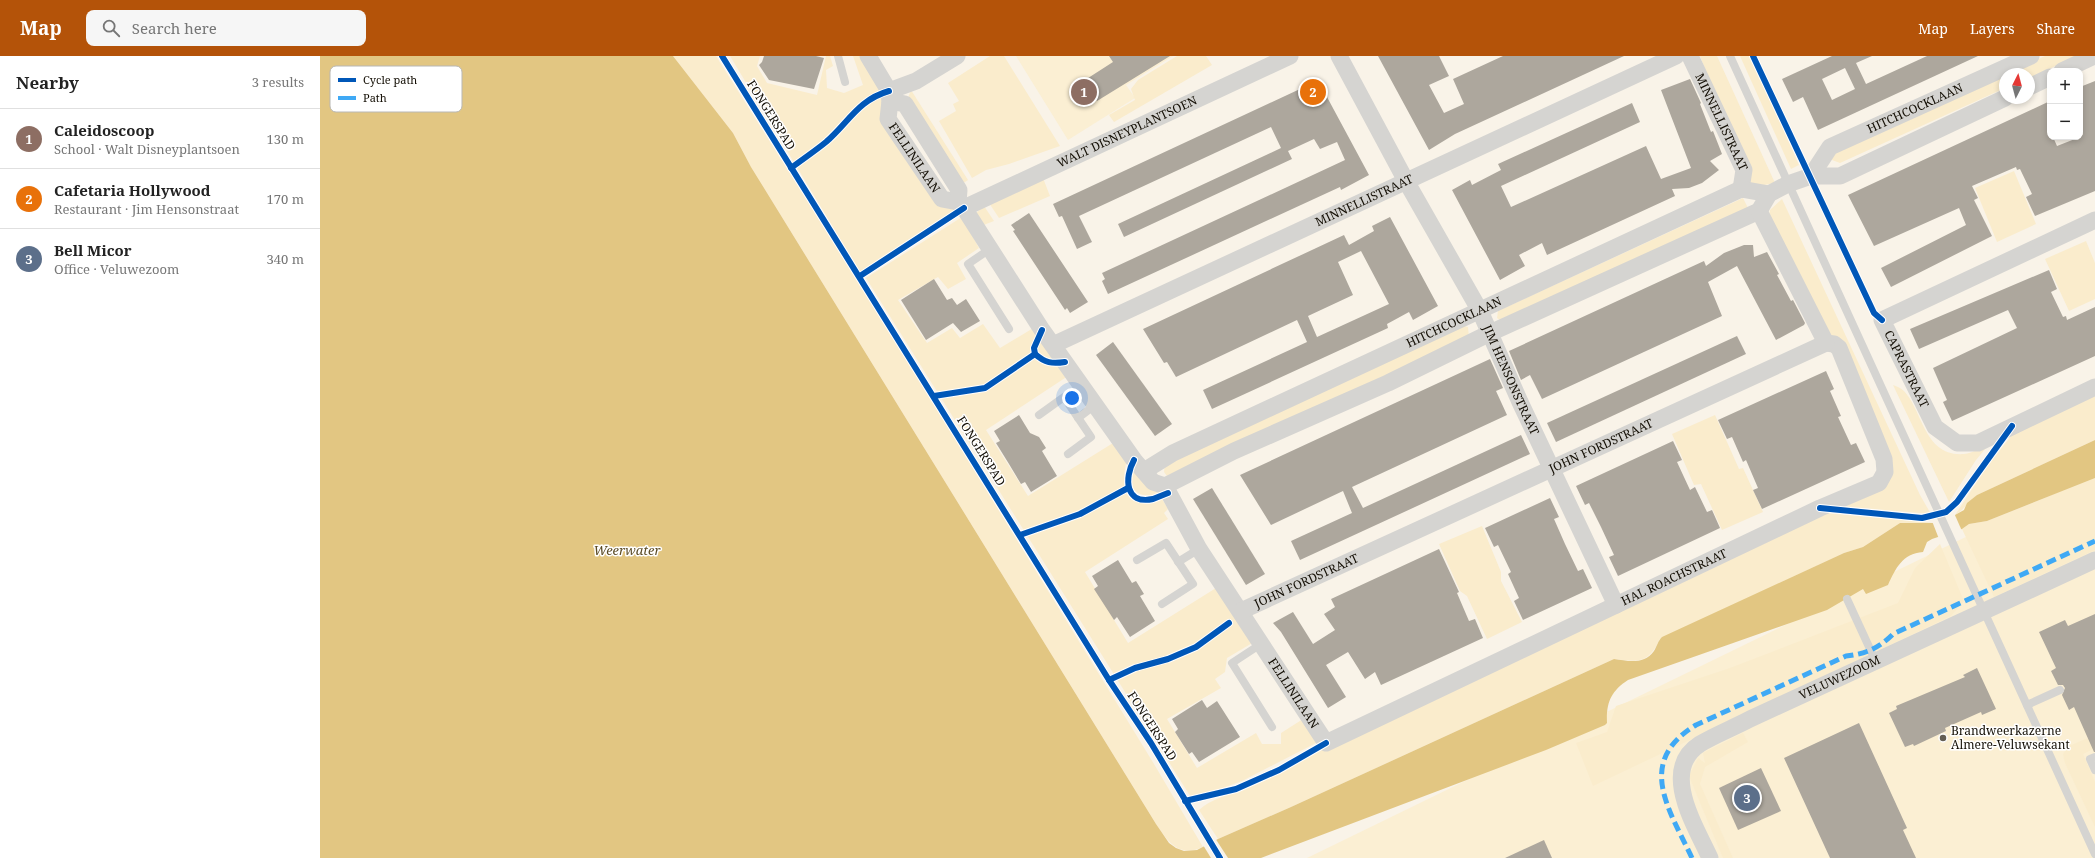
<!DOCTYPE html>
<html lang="en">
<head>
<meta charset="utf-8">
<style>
  :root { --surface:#fff; --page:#f6f6f6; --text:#222; --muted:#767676; --line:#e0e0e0; --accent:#b45309 }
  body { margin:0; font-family:"Noto Serif",serif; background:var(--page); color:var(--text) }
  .controls { position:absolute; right:12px; top:12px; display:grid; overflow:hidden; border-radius:8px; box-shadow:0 2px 6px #0003 }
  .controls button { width:36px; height:36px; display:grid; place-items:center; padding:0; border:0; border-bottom:1px solid var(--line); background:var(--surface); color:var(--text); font:20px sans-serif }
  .compass { position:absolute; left:1679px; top:12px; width:36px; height:36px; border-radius:50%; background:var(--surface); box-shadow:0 2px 6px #0003; rotate:6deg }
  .you { position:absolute; left:752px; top:342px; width:14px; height:14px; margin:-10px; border:3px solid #fff; border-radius:50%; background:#1a73e8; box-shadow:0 0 0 6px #1a73e833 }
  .badge { display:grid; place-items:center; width:26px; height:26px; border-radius:50%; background:var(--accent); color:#fff; font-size:13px; font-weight:700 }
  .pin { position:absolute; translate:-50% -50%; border:2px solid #fff; box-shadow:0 1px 4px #0006 }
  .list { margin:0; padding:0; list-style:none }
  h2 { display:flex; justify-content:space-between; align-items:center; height:52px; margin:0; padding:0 16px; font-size:17px }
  h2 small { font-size:13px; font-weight:400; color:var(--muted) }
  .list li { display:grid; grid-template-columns:26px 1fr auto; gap:12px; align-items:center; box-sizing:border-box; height:60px; padding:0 16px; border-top:1px solid var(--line) }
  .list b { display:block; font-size:15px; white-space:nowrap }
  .list p { margin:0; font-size:13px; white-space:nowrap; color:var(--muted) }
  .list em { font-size:13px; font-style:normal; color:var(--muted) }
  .icon { flex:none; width:22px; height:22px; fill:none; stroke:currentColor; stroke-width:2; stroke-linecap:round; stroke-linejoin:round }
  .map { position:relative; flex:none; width:1775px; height:802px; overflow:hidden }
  header { display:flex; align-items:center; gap:24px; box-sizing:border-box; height:56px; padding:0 20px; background:var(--accent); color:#fff }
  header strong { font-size:19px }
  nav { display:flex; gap:22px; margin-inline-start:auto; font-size:14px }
  .search { width:280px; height:36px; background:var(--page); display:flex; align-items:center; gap:10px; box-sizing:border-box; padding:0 14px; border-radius:8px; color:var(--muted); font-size:15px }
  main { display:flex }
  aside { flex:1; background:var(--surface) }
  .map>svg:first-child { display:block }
  .built { fill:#fbefd3 }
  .green { fill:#faeccc }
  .water { fill:#e2c682 }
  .pier { fill:#f9f3e8 }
  .building { fill:#ada79d; fill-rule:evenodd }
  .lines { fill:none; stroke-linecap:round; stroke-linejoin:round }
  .lane { stroke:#d5d4d1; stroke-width:8 }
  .street { stroke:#d5d4d1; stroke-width:17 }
  .quiet { stroke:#3fa9f5; stroke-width:5; stroke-dasharray:10 5; stroke-linecap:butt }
  .cycleway-casing { stroke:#fff; stroke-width:8 }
  .cycleway { stroke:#0057b8; stroke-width:6 }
  .poi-dot { fill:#645e54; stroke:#fff; stroke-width:1.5 }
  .labels { text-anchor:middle; stroke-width:3; stroke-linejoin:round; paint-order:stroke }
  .street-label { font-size:12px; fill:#130e04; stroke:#fff }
  .poi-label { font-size:12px; fill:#130e04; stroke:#fff; text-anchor:start }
  .water-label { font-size:13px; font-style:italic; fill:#5b4b25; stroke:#fff }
  .key { fill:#fff; stroke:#b8b7b4; stroke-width:1 }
  .key-label { font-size:11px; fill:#130e04 }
</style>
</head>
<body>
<header>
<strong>Map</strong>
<div class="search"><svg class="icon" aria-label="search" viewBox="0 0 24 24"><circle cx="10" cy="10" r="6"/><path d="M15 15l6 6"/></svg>Search here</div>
<nav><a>Map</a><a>Layers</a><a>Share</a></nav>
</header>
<main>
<aside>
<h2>Nearby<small>3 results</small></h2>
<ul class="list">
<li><span class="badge" style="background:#8d6e63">1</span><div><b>Caleidoscoop</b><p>School · Walt Disneyplantsoen</p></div><em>130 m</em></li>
<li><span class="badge" style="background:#e8710a">2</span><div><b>Cafetaria Hollywood</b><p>Restaurant · Jim Hensonstraat</p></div><em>170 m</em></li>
<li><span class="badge" style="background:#5c6f8a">3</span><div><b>Bell Micor</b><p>Office · Veluwezoom</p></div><em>340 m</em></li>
</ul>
</aside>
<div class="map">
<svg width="1775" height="802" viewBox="0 0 1775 802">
  <rect width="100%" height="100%" fill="#f9f3e8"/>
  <!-- built -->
  <g class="built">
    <path d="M696,0H853L806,29L815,42L748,84Z"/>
    <path d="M1775,418V802H987Z"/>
  </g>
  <!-- green -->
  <g class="green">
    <path d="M353,0H396L564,267L834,708L883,791C859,802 848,786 836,768L431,111L413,77Z"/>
    <path d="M410,0H440L437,10L447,27L497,39L506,0H510L513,10L506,14L507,32L524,37L543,29L533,0H544L552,14L563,45L638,156L540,216Z"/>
    <path d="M670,0H684L740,90L689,108L666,114L652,122L619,65L636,55L633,48L639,45L628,27Z"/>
    <path d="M857,0H886L892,9L794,66L789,59L815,44L811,33L818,24Z"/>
    <path d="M1380,0H1397L1455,127L1439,130L1429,129Z"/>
    <path d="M1420,0H1431L1479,109L1471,113Z"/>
    <path d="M1725,0H1757L1709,22V18H1686Z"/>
    <path d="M1685,18V32L1520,107L1512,104L1511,101L1513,96Z"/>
    <path d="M591,34L648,124L642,128L588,42Z"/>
    <path d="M1694,115L1716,168L1677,186L1655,132Z"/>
    <path d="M723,122L730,140L679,162L669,147Z"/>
    <path d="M1423,142L1428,152L1180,264L1177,262L1178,255Z"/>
    <path d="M1462,143L1600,439L1611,458L1520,450L1569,422L1513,284L1449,160L1450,154Z"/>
    <path d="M664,150L674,165L661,170L656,157Z"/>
    <path d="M642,161L659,192L637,207L646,223L628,233L618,221L578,244L607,287L632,272L640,282L663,268L680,292L715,271L748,320L666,374L708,440L793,387L807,403C799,437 806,448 842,443L848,453L844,457L848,463L765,516L808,587L896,532L934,586L907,602L905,616L895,623L901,632L847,663L877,712L936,677L942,688H961V677L983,663L998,686L922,725L872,743L546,222Z"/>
    <path d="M1766,185L1775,207V243L1749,255L1725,203Z"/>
    <path d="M1144,270L1148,271L1149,282L847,420L844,416L845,408Z"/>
    <path d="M1573,329C1576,330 1581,332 1584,335C1603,355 1604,401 1644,398C1653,397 1662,391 1670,387L1656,404L1629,446Z"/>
    <path d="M1775,337V384L1657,439C1648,446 1644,454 1635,459L1666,412L1695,375Z"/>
    <path d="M1395,359L1419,413L1423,412L1443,456L1402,474L1381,428L1374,429L1352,378Z"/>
    <path d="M813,411L839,435V438C825,441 815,440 809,425Z"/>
    <path d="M1775,422V494L1674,541L1642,473L1649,468L1667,465Z"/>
    <path d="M1505,457L1615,467H1580L1543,491L1524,497L1340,583C1328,608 1318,606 1294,603L971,751L898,783L879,754C891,743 906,740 921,734C948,722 974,707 1001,693Z"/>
    <path d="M1162,470L1181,516V525L1202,566L1167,583L1147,540L1140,535L1119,488Z"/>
    <path d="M1620,488L1644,545L1631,560L1273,730L1256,687L1287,676L1296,650L1410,612L1578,547L1595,512Z"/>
    <path d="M1423,677L1428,686L1385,711L1380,728L1413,802H1403L1369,720L1378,702L1385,707L1383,697Z"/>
    <path d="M1775,679V692L1763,698L1775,726V771L1745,707L1743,698L1749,690Z"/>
  </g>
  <!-- water -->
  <path class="water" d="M0,0H353L413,77L431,111L836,768L849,787L856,792L864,795L877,794L898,783L971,751L1294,603C1308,605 1324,609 1334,595C1337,590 1338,585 1342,581L1524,497L1543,491L1580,467H1615L1635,459L1644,454L1647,447L1657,439L1775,384V422L1667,465L1649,468L1642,473L1612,483L1607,486L1603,496C1582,498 1576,512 1568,529L1546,538L1543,533L1507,554L1308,624C1291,635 1286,647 1287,667L1285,669L1226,694L941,802H0Z"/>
  <!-- pier -->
  <g class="pier">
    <path d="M1634,457L1642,475L1619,483L1612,465Z"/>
    <path d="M895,782L908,802H891L883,789Z"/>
  </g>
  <!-- building -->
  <g class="building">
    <path d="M444,0H496L504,2L494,33L449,24L439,9L442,6Z"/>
    <path d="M789,0H850L777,45L765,24L793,6Z"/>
    <path d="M1058,0H1119L1129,20L1109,29L1124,57L1144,48L1133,23L1183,0H1304L1135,78L1109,94Z"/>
    <path d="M1512,0H1552L1536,7L1546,28L1607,0H1658L1498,74L1483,41L1473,46L1462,23ZM1525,12L1535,33L1512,44L1502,23Z"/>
    <path d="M1370,23L1381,47L1380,48L1391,76L1393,75L1402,98L1390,105L1399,114L1382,127L1369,132L1352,133L1355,140L1227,199L1222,187L1199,199L1205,210L1180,224L1132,134L1150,124L1152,129L1181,114L1178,108L1312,47L1320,66L1181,130L1191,151L1326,90L1341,123L1371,112L1341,34Z"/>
    <path d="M1775,25V135L1715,160L1706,141L1712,138L1700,113L1697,114L1696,111L1652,130L1658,142L1654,144L1672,180L1571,231L1561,212L1646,169L1639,152L1554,190L1528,139L1730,45V81H1733L1737,90L1760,81L1763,78L1760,71V31Z"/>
    <path d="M995,26L996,31L1000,28L1049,119L1021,134L1020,131L788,238L782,225L785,223L782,217L1025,104L1017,86L1000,93L994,83L968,95L972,103L804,181L798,168L961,92L951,71L759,160L772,186L757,193L742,160L739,161L733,148Z"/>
    <path d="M709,157L768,246L750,257L747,252L745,254L693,175L695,174L691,169Z"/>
    <path d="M1070,161L1118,250L1093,264L1089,256L1067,268L1068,272L892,353L883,334L987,286L977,264L856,321L847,306L844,307L823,273L1024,179L1029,189L1054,175L1052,170ZM1041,195L1069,248L997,281L988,260L1033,239L1018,206Z"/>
    <path d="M1424,189H1433L1434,201L1447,196L1459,218L1457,219L1471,245L1473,244L1485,267L1484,269L1456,284L1417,210L1388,226L1402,260L1222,343L1210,319L1201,324L1189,295L1384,205L1386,210L1404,197Z"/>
    <path d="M1729,214L1737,233L1731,236L1743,261L1746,260L1747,264L1775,251V300L1632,365L1623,346L1627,344L1613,312L1697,272L1688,254L1599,293L1590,273Z"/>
    <path d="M614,223L627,244L632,242L637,249L646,243L660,265L641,276L633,267L606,284L581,244Z"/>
    <path d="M1417,280L1426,298L1236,386L1227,367Z"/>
    <path d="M793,286L852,368L835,380L776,299Z"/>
    <path d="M1170,303L1183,332L1176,335L1187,359L1032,431L1043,452L1201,379L1210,398L980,504L971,485L1032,457L1023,435L951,469L920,419Z"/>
    <path d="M1506,315L1514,333L1510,335L1521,360L1518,361L1531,389L1536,387L1545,406L1442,453L1433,434L1438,432L1426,404L1423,406L1412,381L1407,383L1398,364Z"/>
    <path d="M699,359L710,377L719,381L726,392L722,395L737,420L711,436L705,426L701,428L689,408L676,387L680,385L674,375Z"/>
    <path d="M1353,385L1362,404L1357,406L1370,434L1375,431L1387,456L1392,454L1400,472L1298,520L1289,501L1294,499L1281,471L1269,447L1265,449L1256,430Z"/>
    <path d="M892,432L945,518L926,529L873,443Z"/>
    <path d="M1230,442L1239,461L1234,463L1245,488L1258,515L1263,513L1272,532L1203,564L1194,545L1199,542L1188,518L1191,516L1178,489L1174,491L1165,472Z"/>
    <path d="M1119,493L1139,536L1137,537L1149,565L1155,563L1163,582L1061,629L1055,616L1045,623L1028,596L1006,609L1026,641L1008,652L961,576L953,567L973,556L993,588L1015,574L1004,558L1015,551L1011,543Z"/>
    <path d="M798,504L812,527L816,525L824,538L820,540L835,565L810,581L797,561L794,564L774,533L778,530L772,520Z"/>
    <path d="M1775,558V696H1774L1754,651L1749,654L1742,639L1745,632L1743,629H1738L1731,615L1736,612L1719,576L1745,564L1748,570Z"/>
    <path d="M1657,612L1676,653L1662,659L1661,656L1625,672L1626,675L1594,690L1593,688L1585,691L1569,657L1577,653L1576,650L1645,621L1643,619Z"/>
    <path d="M882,644L887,652L897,645L920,681L879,706L872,696L869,698L855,676L858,673L852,663Z"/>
    <path d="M1539,667L1587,772L1583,774L1596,802H1510L1464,702Z"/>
    <path d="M1441,712L1461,755L1418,774L1399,732Z"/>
    <path d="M1224,784L1232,802H1185Z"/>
  </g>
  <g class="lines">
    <!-- lane -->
    <g class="lane">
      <path d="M518,0L525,26"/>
      <path d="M1410,0L1775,798"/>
      <path d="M670,193L648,208L689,273"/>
      <path d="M719,359L744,341L771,381L748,398"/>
      <path d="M758,362L775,349"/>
      <path d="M817,504L846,487L873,528L842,548"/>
      <path d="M858,506L879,493"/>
      <path d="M1527,543L1556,606"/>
      <path d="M941,588L912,607L952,671"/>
      <path d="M1707,649L1740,634"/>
      <path d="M1775,701L1770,703L1775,714"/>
    </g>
    <!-- street -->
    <g class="street">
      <path id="s1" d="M548,0L569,35L570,45L568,63L622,143L638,146L644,152L722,274L814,404L833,426L845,430L879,493L1006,687L1500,452L1559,427L1565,416L1564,403L1519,292L1514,288L1506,287"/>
      <path id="s2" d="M1019,0L1086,125L1160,255L1200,346L1296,549"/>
      <path id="s3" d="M1370,0L1424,114L1421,133"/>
      <path d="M1742,15L1774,0"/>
      <path d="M1709,31L1730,21"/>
      <path d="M569,35L596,25L637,0"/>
      <path d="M570,45L585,48L639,134L638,146"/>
      <path id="s4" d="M1491,120L1510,91L1711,0"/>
      <path id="s5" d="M644,152L970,0"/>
      <path id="s6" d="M1775,164L1562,264L1615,371L1637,387H1658L1775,331"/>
      <path id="s7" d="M733,289L1356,0"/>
      <path id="s8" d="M824,415L853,397L1421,133L1449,138"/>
      <path d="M845,430L914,395L1068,327L1170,277L1439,155L1449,138L1468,128L1491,120H1520L1685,42"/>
      <path id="s9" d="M921,555L1506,287L1439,155"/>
      <path id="s10" d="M1390,802C1376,771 1339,714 1380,688C1395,679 1413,672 1430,663L1775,504"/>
    </g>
    <!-- quiet -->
    <path class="quiet" d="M1372,802C1349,753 1315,706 1376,669L1526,600C1546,598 1559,592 1573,578L1775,485"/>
    <defs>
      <g id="cycleway">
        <path d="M402,0L789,624L831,687L900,802"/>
        <path d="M1433,0L1554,257L1562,264"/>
        <path d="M471,112C483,103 495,95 506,86C529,66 538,44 569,35"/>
        <path d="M540,220L644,152"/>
        <path d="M722,274L714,292L715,298C725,307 732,308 745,306"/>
        <path d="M614,340L665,332L715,298"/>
        <path d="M814,404C804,422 805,449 833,443C838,441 843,439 848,437"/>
        <path d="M1500,452L1602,462L1626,456L1637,446L1692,370"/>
        <path d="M700,479L760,458L808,432"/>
        <path d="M789,624L815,612L848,603L876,591L909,567"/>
        <path d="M865,745L916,733L959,714L1006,687"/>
      </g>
    </defs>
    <!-- cycleway casing -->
    <use href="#cycleway" class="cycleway-casing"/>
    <!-- cycleway -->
    <use href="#cycleway" class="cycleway"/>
  </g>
  <!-- markers -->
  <circle class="poi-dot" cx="1623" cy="682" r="4"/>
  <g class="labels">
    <!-- street labels -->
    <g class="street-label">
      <text dy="4" stroke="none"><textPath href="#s4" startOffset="128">HITCHCOCKLAAN</textPath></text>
      <text transform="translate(451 59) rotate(58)" y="4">FONGERSPAD</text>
      <text dy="4" stroke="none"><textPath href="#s3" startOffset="73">MINNELLISTRAAT</textPath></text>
      <text dy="4" stroke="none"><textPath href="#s5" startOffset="180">WALT DISNEYPLANTSOEN</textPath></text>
      <text dy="4" stroke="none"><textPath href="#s1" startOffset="116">FELLINILAAN</textPath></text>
      <text dy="4" stroke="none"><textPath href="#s7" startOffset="343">MINNELLISTRAAT</textPath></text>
      <text dy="4" stroke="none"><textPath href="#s8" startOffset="344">HITCHCOCKLAAN</textPath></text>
      <text dy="4" stroke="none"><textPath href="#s6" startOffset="290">CAPRASTRAAT</textPath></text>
      <text dy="4" stroke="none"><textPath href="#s2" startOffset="367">JIM HENSONSTRAAT</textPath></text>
      <text dy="4" stroke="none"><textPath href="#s9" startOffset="396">JOHN FORDSTRAAT</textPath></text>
      <text transform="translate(661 395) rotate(58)" y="4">FONGERSPAD</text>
      <text dy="4" stroke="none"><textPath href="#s1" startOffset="1225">HAL ROACHSTRAAT</textPath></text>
      <text dy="4" stroke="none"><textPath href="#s9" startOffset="72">JOHN FORDSTRAAT</textPath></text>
      <text dy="4" stroke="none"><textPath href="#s10" startOffset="281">VELUWEZOOM</textPath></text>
      <text dy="4" stroke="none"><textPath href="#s1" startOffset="780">FELLINILAAN</textPath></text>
      <text transform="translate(832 670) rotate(57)" y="4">FONGERSPAD</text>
    </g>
    <!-- poi labels -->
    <g class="poi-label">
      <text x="1631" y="679">Brandweerkazerne<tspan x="1631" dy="14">Almere-Veluwsekant</tspan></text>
    </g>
    <!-- water labels -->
    <g class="water-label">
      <text x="307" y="499">Weerwater</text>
    </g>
  </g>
  <!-- legend -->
  <rect x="10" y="10" width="132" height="46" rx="6" class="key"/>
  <rect x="18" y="22" width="18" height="4" fill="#0057b8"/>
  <rect x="18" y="40" width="18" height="4" fill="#3fa9f5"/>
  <g class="key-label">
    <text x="43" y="28">Cycle path</text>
    <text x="43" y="46">Path</text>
  </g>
</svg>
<div class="controls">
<button>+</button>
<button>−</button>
</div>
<svg class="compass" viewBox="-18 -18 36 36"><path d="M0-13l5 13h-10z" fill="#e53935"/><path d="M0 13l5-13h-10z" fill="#767676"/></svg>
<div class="you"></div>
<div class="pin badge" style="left:764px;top:36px;background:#8d6e63">1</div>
<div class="pin badge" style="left:993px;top:36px;background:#e8710a">2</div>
<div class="pin badge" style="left:1427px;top:742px;background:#5c6f8a">3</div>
</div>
</main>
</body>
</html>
